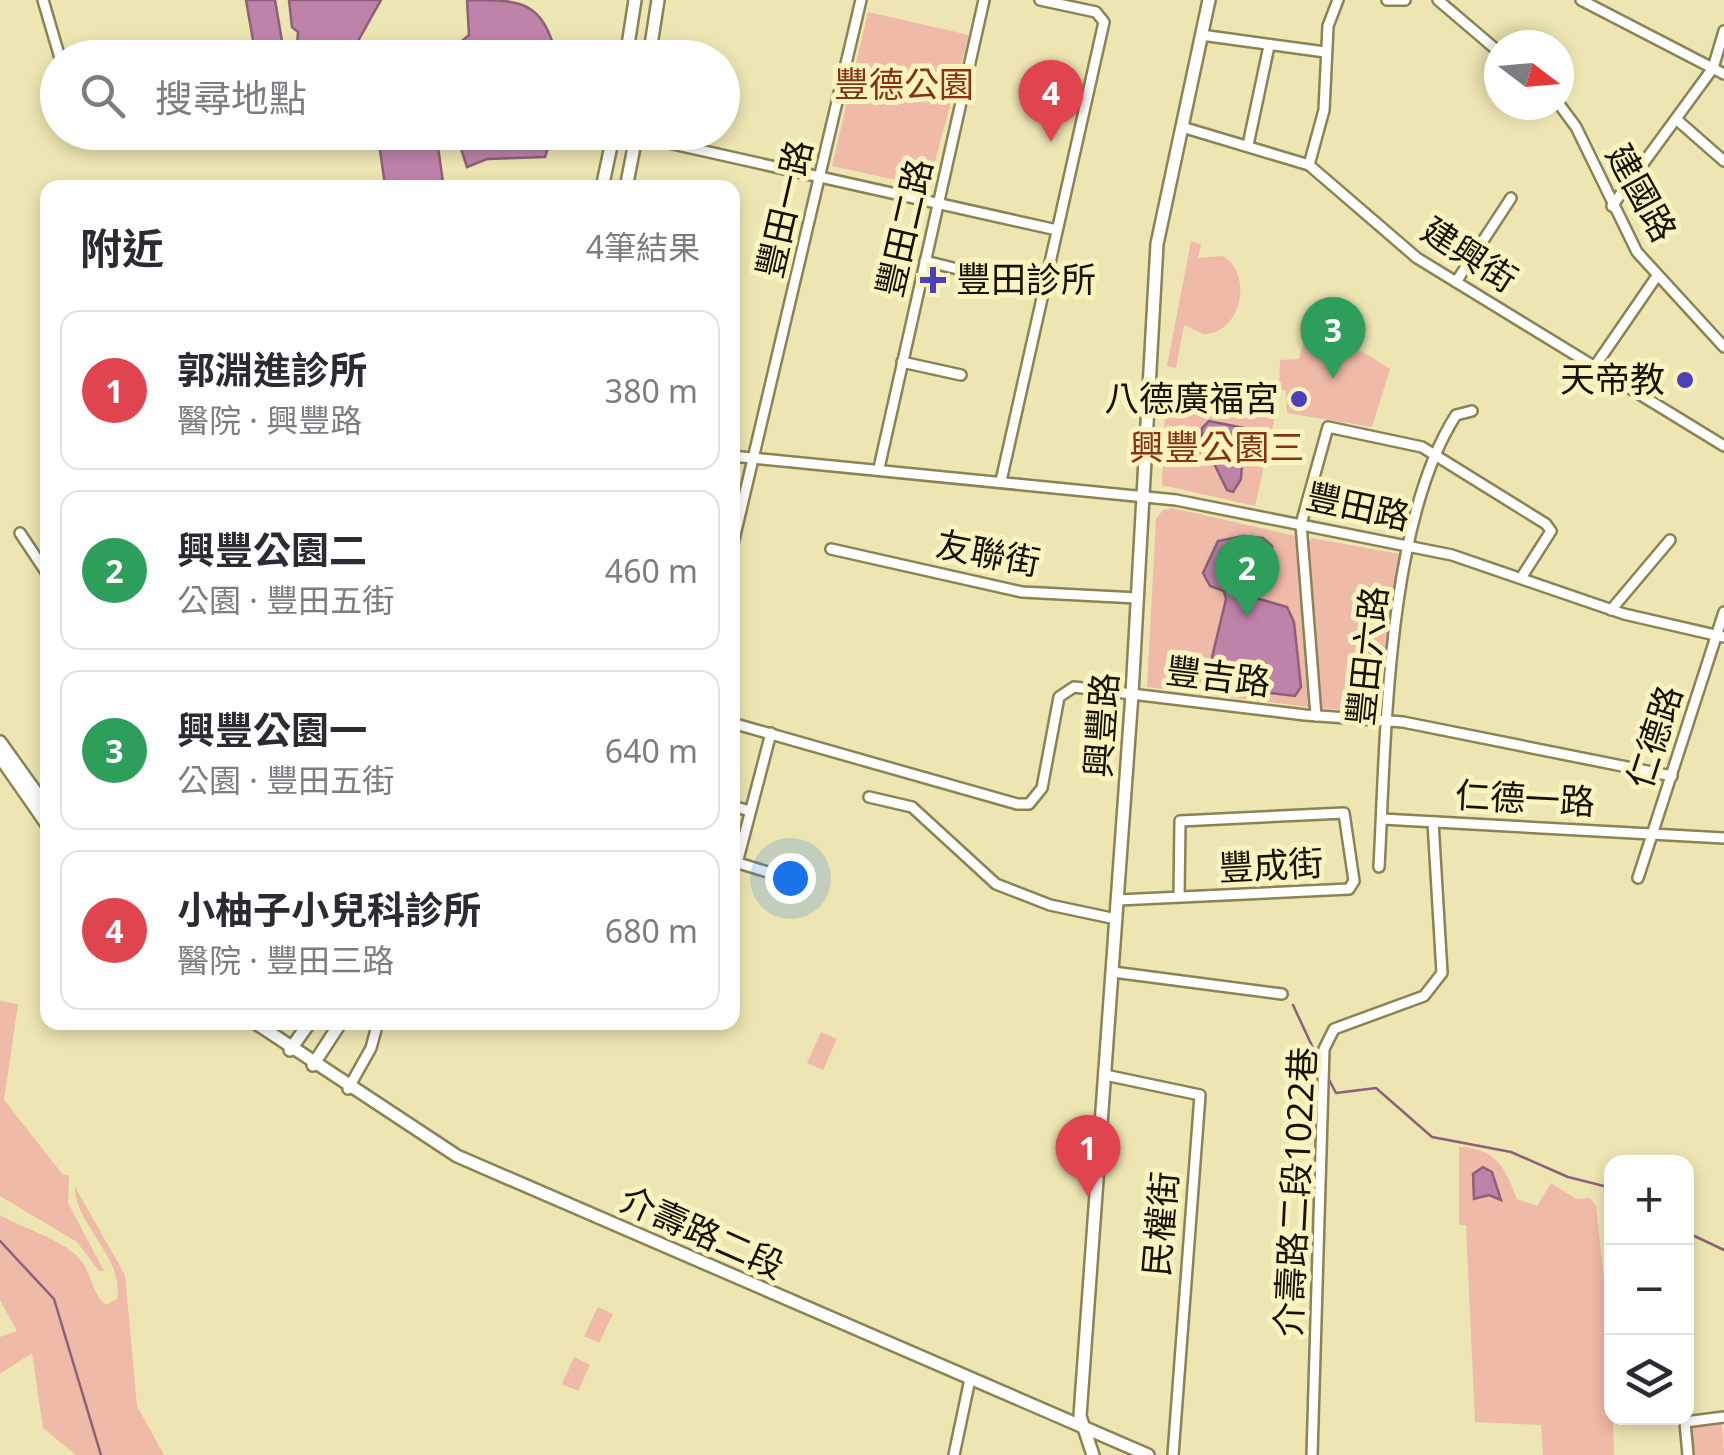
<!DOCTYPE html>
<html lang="zh-TW">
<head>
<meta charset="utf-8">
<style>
  :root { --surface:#fff; --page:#f2f2f3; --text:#2b2b33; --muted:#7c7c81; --line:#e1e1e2; --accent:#0f766e }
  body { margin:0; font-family:"Noto Sans","Noto Sans TC",sans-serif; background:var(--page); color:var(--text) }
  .controls { position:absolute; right:30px; bottom:30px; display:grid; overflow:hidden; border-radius:20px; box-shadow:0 5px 15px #0003 }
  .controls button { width:90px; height:90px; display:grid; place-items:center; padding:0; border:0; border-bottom:2px solid var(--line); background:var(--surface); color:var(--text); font:50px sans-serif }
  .compass { position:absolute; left:1484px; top:30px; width:90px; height:90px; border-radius:50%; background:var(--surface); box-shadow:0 5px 15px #0003; rotate:106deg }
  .you { position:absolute; left:790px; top:878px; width:35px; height:35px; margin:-25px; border:8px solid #fff; border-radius:50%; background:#1a73e8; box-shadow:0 0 0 15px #1a73e833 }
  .badge { display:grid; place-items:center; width:65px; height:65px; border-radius:50%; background:var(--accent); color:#fff; font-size:32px; font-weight:700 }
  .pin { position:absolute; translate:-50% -82px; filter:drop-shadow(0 2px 5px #0008) }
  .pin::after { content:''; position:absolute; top:52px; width:35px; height:30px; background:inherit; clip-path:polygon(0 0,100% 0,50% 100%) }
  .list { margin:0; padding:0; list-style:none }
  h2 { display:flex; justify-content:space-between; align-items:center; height:130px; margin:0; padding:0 40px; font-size:42px }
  h2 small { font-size:32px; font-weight:400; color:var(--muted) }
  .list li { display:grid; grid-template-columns:65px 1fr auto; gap:30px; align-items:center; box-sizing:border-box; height:160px; margin:0 20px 20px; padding:0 20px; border:2px solid var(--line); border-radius:20px }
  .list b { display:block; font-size:38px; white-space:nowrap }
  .list p { margin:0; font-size:32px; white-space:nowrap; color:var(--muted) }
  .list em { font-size:32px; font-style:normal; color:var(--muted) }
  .icon { flex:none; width:55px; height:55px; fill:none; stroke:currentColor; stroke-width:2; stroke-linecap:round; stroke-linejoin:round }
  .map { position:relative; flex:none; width:1724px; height:1455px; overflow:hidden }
  .search { position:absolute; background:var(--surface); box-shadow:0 5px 15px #0003; left:40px; top:40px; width:700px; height:110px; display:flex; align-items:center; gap:25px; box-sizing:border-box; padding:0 35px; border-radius:55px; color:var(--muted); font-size:38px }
  .panel { position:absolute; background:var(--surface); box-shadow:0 5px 15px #0003; left:40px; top:180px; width:700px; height:850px; border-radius:20px }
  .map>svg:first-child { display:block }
  .green { fill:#efbaa7 }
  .water { fill:#bf83aa; stroke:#8c6178; stroke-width:2.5 }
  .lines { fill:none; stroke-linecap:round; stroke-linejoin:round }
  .stream { stroke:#8c6178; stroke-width:2.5 }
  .minor-casing { stroke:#8a8353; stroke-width:14 }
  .major-casing { stroke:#8a8353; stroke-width:16 }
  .minor { stroke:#fff; stroke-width:9 }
  .major { stroke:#fff; stroke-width:11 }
  .poi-dot { fill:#4c41b8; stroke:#faf3bf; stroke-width:4 }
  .labels { text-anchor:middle; stroke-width:10; stroke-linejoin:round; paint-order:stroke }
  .park-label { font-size:35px; fill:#853412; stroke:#faf3bf }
  .street-label { font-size:35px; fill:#161302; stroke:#faf3bf }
  .poi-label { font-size:35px; fill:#161302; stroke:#faf3bf; text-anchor:end }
</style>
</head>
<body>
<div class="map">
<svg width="1724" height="1455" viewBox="0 0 1724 1455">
  <rect width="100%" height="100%" fill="#ede5b2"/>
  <!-- green -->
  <g class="green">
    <path d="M868,12L969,35L928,187L832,166Z"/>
    <path d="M1191,241L1201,244L1198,258L1223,256C1254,274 1241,335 1203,334L1184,325L1176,368L1167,366Z"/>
    <path d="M1310,319L1390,369L1372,427L1287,413L1286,391L1279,389L1280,360L1299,359Z"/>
    <path d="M1166,394L1277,407L1255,506L1162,485Z"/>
    <path d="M1172,508L1296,536L1308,707L1147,687L1156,519L1163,510Z"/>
    <path d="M1312,538L1399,554L1382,703L1377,713L1321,708L1309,542Z"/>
    <path d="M0,1001L18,1004L4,1100L63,1175H69L68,1203L104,1271H99L77,1242L0,1196Z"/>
    <path d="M821,1032L837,1039L823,1070L807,1063Z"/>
    <path d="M1459,1147C1497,1149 1504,1166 1517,1199L1537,1206L1551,1183L1576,1199L1590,1198L1596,1206L1611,1346L1614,1455H1543L1541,1425L1475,1422L1466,1225H1459Z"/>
    <path d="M75,1187L125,1275L137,1406L164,1455H76L43,1428L32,1353L0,1374V1337L17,1331L0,1300V1215C24,1229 59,1238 78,1257C92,1271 91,1294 106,1305L117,1299C125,1258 75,1225 75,1187Z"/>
    <path d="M598,1307L613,1314L599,1343L584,1336Z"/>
    <path d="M574,1357L590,1365L578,1391L562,1384Z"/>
    <path d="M1722,1422L1724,1455H1692L1690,1429L1694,1424Z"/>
  </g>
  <!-- water -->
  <g class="water">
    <path d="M246,0H275L282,41L254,46Z"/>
    <path d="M289,0H381L353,50L337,55L297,45L298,32L292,27Z"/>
    <path d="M467,0C522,0 542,0 557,57H443L469,35Z"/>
    <path d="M436,133L443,182L385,185L378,136Z"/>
    <path d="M456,133V132L553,133L545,157L487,159L467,167Z"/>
    <path d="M1209,421L1244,428L1241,479L1233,492L1227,490L1202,439V428Z"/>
    <path d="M1243,536L1263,538L1272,546V560L1251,583L1249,596L1287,607L1294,622L1301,687L1295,696L1220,687L1208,674L1226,599L1224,591L1210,586L1203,573L1218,541Z"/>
    <path d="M1483,1167L1492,1172L1501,1200L1489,1195L1474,1199L1473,1174Z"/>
  </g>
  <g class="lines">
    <!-- stream -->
    <g class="stream">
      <path d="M1293,1005L1320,1063"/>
      <path d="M1326,1074L1336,1093L1376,1088L1432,1137L1511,1152L1568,1177L1612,1188"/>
      <path d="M1686,1232L1724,1250"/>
      <path d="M0,1241L54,1299L101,1455"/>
    </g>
    <defs>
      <g id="minor">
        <path d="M43,0L60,58"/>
        <path d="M1387,0H1405"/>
        <path d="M1438,0L1499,52"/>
        <path d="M1581,0L1724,74"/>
        <path d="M1201,35L1325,52"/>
        <path d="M1559,104L1576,127L1637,252L1724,347"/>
        <path d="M1676,119L1724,161"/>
        <path d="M1182,127L1309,165L1417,258L1724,446"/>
        <path d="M619,132L1057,230"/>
        <path d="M1248,145L1269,46"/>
        <path d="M1309,165L1324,110L1328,26L1338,0"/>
        <path d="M1612,206L1713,68L1724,31"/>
        <path d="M925,261L978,274"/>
        <path d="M1456,282L1511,198"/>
        <path d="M902,362L961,375"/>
        <path d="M1595,366L1657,276"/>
        <path d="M732,456L1176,500L1452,555L1624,614L1724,637"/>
        <path d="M879,468L984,0"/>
        <path d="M1001,481L1104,22L1096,12L1040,0"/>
        <path d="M20,533L48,575"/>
        <path d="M732,548L861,0"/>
        <path d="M831,549L1022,592L1137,598"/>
        <path d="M1611,610L1670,540"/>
        <path d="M1316,716L1301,524L1328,427L1422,447L1546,524L1551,531L1521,578"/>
        <path d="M732,723L1017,804H1029L1042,788L1059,697L1074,687L1305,715L1403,722L1672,776"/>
        <path d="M869,797L912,807L996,884L1050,905L1116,919"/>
        <path d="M732,806L750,811"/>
        <path d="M1382,819L1724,838"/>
        <path d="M735,862L771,873"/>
        <path d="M737,863L771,733"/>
        <path d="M1379,867C1386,738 1386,524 1456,415L1472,411"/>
        <path d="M1638,878L1724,612"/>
        <path d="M1118,900L1349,889L1354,881L1344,813L1180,821L1179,897"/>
        <path d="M1113,972L1282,994"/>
        <path d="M1105,1075L1200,1095L1173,1455"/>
        <path d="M348,1089L371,1048L378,1022"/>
        <path d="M954,1455L970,1379"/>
        <path d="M1312,1455L1324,1049L1334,1029L1424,996L1442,973L1433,822"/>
        <path d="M1688,1455L1685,1422L1724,1417"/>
      </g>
      <g id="major">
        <path d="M626,58L635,0"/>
        <path d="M649,58L658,0"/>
        <path d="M602,188L614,132"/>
        <path d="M626,188L637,132"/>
        <path d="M0,742L48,809"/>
        <path d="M0,757L48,826"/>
        <path d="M254,1022L457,1156L1148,1455"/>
        <path d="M290,1050L310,1022"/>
        <path d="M313,1065L341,1022"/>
        <path d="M1093,1455L1080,1416L1132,694L1157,244L1209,0"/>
      </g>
    </defs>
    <!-- minor casing -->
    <use href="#minor" class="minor-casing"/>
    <!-- major casing -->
    <use href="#major" class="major-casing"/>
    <!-- minor -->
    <use href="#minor" class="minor"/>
    <!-- major -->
    <use href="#major" class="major"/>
  </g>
  <!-- markers -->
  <g class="poi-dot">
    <path d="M928 265h10v10h10v10h-10v10h-10v-10h-10v-10h10z"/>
    <circle cx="1685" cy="380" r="10"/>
    <circle cx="1299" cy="399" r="10"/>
  </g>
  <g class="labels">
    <!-- park labels -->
    <g class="park-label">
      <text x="904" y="97">豐德公園</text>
      <text x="1217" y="460">興豐公園三</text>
    </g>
    <!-- street labels -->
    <g class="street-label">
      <text transform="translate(1641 193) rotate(61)" y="12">建國路</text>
      <text transform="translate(785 209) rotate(-77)" y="12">豐田一路</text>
      <text transform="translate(905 228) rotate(-77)" y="12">豐田二路</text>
      <text transform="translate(1469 255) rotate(33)" y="12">建興街</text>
      <text transform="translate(1358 507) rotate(12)" y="12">豐田路</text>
      <text transform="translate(988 554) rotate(11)" y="12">友聯街</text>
      <text transform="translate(1368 656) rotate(-84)" y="12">豐田六路</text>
      <text transform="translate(1218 677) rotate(7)" y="12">豐吉路</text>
      <text transform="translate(1102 725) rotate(-86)" y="12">興豐路</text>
      <text transform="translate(1655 737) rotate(-72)" y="12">仁德路</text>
      <text transform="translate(1525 799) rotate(3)" y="12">仁德一路</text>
      <text transform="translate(1271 866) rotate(-3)" y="12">豐成街</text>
      <text transform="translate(1296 1192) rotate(-87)" y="12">介壽路二段1022巷</text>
      <text transform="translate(1161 1224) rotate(-85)" y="12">民權街</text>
      <text transform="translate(702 1233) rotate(24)" y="12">介壽路二段</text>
    </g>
    <!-- poi labels -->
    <g class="poi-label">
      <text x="956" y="292" text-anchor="start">豐田診所</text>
      <text x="1665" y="392">天帝教</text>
      <text x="1279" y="411">八德廣福宮</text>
    </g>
  </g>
</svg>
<div class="controls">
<button>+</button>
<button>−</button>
<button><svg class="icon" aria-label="layers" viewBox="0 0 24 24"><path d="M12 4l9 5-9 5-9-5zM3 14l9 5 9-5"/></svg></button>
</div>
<svg class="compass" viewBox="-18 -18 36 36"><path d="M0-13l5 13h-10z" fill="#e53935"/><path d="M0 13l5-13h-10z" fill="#7c7c81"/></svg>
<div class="you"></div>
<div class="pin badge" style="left:1088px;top:1197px;background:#e0444e">1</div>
<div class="pin badge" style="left:1247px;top:617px;background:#2e9e5b">2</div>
<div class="pin badge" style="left:1333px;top:379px;background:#2e9e5b">3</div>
<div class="pin badge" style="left:1051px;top:142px;background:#e0444e">4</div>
<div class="search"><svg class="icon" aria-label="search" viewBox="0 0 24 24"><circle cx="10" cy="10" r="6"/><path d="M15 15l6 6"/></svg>搜尋地點</div>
<section class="panel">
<h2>附近<small>4筆結果</small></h2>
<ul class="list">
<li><span class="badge" style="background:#e0444e">1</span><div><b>郭淵進診所</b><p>醫院 · 興豐路</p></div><em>380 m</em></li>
<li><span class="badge" style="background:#2e9e5b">2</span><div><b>興豐公園二</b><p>公園 · 豐田五街</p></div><em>460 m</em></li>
<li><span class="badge" style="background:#2e9e5b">3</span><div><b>興豐公園一</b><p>公園 · 豐田五街</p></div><em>640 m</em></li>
<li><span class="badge" style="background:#e0444e">4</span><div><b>小柚子小兒科診所</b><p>醫院 · 豐田三路</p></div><em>680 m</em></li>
</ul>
</section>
</div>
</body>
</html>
